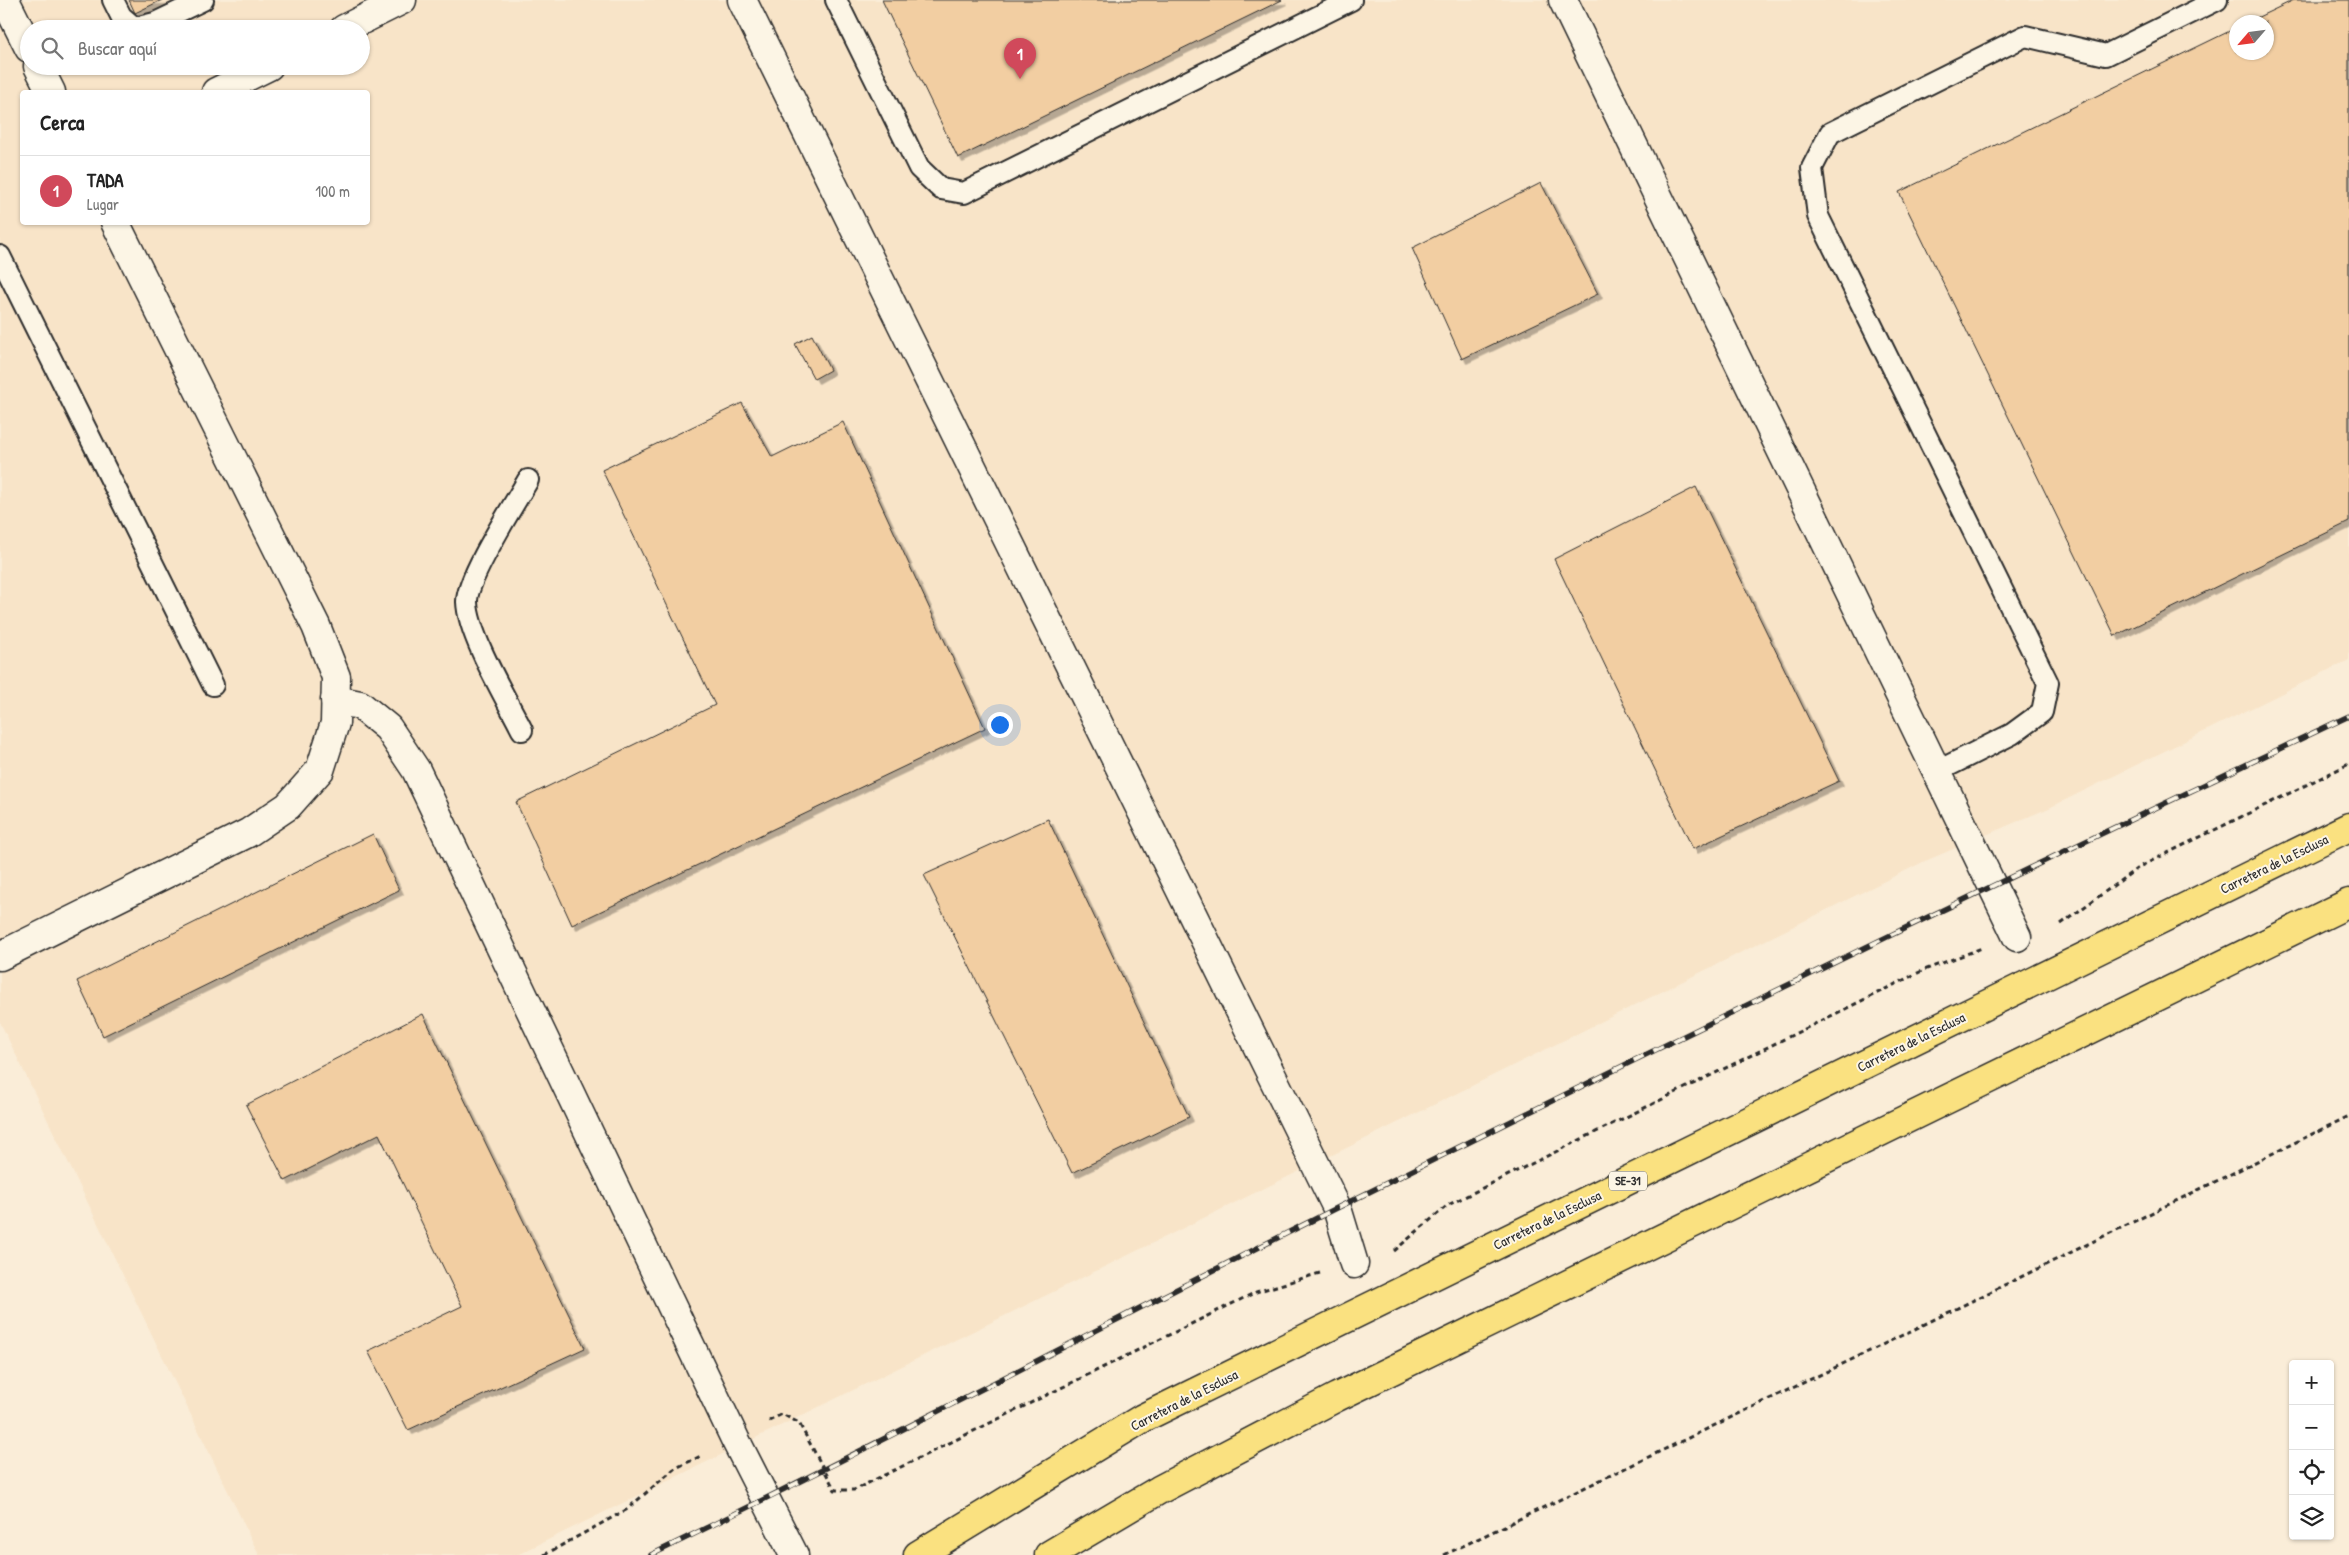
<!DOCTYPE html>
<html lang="es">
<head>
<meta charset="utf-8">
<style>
  :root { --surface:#fff; --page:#f2f2f2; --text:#222; --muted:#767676; --line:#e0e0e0; --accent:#d1495b }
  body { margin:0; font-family:"Patrick Hand",sans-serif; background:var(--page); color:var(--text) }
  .controls { position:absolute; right:15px; bottom:15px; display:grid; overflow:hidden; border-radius:5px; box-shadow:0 1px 4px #0004 }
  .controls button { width:45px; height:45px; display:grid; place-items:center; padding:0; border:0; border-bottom:1px solid var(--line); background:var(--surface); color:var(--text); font:25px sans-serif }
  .compass { position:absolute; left:2229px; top:15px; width:45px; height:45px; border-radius:50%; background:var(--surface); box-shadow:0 1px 4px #0004; rotate:242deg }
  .you { position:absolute; left:999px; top:724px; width:18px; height:18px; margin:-12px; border:4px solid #fff; border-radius:50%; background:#1a73e8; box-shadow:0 0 0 8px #1a73e833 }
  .badge { display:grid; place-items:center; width:32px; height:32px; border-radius:50%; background:var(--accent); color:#fff; font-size:16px; font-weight:700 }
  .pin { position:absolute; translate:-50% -41px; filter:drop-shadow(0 1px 2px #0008) }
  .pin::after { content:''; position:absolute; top:26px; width:18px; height:15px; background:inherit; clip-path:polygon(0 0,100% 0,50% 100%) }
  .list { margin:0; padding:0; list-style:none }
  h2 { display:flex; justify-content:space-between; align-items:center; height:65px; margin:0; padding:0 20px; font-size:21px }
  h2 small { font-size:16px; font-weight:400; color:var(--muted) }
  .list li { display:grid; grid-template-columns:32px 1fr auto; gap:15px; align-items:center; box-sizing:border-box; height:70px; padding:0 20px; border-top:1px solid var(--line) }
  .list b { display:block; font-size:19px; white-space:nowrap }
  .list p { margin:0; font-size:16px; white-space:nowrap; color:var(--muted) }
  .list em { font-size:16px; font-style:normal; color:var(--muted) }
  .icon { flex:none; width:28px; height:28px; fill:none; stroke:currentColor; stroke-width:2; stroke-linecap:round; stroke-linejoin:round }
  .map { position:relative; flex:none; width:2349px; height:1555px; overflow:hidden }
  .search { position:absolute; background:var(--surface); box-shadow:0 1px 4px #0004; left:20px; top:20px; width:350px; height:55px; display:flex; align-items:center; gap:12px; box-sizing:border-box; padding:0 18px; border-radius:28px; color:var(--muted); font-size:19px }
  .panel { position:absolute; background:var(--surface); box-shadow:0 1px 4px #0004; left:20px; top:90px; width:350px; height:135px; border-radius:5px }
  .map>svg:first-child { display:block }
  .built { fill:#f8e4c8; fill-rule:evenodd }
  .building { fill:#f2cea2; stroke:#2b2b2b; filter:url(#shadow) }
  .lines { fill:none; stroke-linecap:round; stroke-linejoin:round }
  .service-casing { stroke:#2b2b2b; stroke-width:24 }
  .minor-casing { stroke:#2b2b2b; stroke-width:31 }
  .trunk-casing { stroke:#2b2b2b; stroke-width:31 }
  .path { stroke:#2b2b2b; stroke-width:3; stroke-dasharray:5 4; stroke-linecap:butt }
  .service { stroke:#fcf5e5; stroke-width:20 }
  .minor { stroke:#fcf5e5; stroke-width:28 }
  .trunk { stroke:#fae180; stroke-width:28 }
  .rail-casing { stroke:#2b2b2b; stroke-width:5.5 }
  .rail { stroke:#fcf5e5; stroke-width:4; stroke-dasharray:11; stroke-linecap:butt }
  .labels { text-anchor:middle; stroke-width:4; stroke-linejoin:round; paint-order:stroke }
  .shield { fill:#fcf5e5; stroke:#6a6863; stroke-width:1 }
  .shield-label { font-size:12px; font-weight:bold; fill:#2b2b2b }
  .street-label { font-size:14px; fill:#2b2b2b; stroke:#fcf5e5 }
</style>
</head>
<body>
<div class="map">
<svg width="2349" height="1555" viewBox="0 0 2349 1555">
  <defs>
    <filter id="shadow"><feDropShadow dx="4.5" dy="4.5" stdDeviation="0" flood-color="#0004"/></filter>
  </defs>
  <rect width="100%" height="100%" fill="#faedd8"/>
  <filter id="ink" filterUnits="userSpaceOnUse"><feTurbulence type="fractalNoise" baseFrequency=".02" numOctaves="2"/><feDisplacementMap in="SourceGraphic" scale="10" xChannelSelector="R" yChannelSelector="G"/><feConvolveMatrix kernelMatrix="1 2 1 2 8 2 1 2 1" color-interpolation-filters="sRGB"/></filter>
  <g filter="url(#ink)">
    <!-- built -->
    <path class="built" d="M0,0H2349V660L2049,808L1923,862L1375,1134L517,1555H259L0,1022ZM2236,22H2266V52H2236ZM29,29H361V66H29ZM22,92H368V222H22Z"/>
    <!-- building -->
    <g class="building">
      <path d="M129,0H162L135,13Z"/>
      <path d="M882,0H1282L958,158Z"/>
      <path d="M2294,0H2349V522L2115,636L1899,192L2236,28V52H2266V22H2248Z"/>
      <path d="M1541,183L1598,294L1462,359L1412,248Z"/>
      <path d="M812,335L830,370L814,379L795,344Z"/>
      <path d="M742,403L772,457L843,422L985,728L572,925L516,802L715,705L602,470Z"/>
      <path d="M1696,487L1839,781L1693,849L1554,559Z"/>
      <path d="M1048,819L1189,1117L1072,1173L924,875Z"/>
      <path d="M373,834L399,890L103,1036L77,981Z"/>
      <path d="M423,1014L585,1348L408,1430L368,1351L462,1306L379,1134L285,1181L246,1105Z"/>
    </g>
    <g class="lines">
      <defs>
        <g id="service">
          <path d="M113,0L121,16L135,28L155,23L203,0"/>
          <path d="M836,0L919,168L941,189L964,193L1351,0"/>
          <path d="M0,256L213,685"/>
          <path d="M522,730C506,698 468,635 467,602C466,579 515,503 528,480"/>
          <path d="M1938,771L2012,734L2042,712L2048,683L1818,216L1812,168L1830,133L2025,36L2106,55L2217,0"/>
        </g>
        <g id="minor">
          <path d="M5,0L29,48"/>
          <path d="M742,0L1337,1208L1354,1264"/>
          <path d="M1563,0L2017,937"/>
          <path d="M344,29L402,0"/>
          <path d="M38,66L51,92"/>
          <path d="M216,92L269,66"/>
          <path d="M335,700L360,705L388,728L416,770L735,1439L794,1555"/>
          <path d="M0,956L248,833L288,806L320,770L335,723L336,677L316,626L115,222"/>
        </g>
        <g id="trunk">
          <path d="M918,1555L1143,1418L2349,827"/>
          <path d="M1049,1555L1159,1490L1337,1397L2349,903"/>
        </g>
      </defs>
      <!-- service casing -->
      <use href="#service" class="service-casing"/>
      <!-- minor casing -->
      <use href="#minor" class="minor-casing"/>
      <!-- trunk casing -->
      <use href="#trunk" class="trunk-casing"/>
      <!-- path -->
      <g class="path">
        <path d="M2061,924L2139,867L2349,764"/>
        <path d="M1394,1251L1448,1205L1924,970L1982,948"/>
        <path d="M769,1421L782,1414L799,1423L835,1490H854L1256,1292L1320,1273"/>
        <path d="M544,1555L626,1510L674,1469L703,1455"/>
        <path d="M1444,1555L1878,1347L2349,1116"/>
      </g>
      <!-- service -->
      <use href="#service" class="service"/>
      <!-- minor -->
      <use href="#minor" class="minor"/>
      <!-- trunk -->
      <use href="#trunk" class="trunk"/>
      <defs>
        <path id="rail" d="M651,1555C882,1443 1109,1322 1339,1207C1674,1039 2010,876 2349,716"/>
      </defs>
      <!-- rail casing -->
      <use href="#rail" class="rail-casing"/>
      <!-- rail -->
      <use href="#rail" class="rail"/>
    </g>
  </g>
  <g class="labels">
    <!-- shield labels -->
    <rect class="shield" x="1609" y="1171.5" width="38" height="19" rx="4"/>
    <g class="shield-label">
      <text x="1628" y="1185">SE-31</text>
    </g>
    <!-- street labels -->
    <g class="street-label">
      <text transform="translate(2274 864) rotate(-26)" y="5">Carretera de la Esclusa</text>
      <text transform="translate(1911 1042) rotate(-26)" y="5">Carretera de la Esclusa</text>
      <text transform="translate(1547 1220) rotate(-26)" y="5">Carretera de la Esclusa</text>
      <text transform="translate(1184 1400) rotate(-27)" y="5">Carretera de la Esclusa</text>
    </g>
  </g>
</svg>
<div class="controls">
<button>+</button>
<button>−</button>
<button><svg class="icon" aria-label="locate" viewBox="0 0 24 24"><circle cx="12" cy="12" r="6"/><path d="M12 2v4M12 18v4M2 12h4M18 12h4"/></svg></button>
<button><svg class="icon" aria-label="layers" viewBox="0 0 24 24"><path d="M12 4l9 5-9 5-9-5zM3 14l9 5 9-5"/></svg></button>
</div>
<svg class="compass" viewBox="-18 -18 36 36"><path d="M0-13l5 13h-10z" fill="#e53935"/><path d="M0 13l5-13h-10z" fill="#767676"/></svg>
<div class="you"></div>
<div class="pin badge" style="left:1020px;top:79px">1</div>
<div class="search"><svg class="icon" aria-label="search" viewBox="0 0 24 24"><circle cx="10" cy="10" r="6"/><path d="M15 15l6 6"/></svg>Buscar aquí</div>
<section class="panel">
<h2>Cerca<small></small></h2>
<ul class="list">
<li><span class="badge">1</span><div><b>TADA</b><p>Lugar</p></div><em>100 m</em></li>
</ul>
</section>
</div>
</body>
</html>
